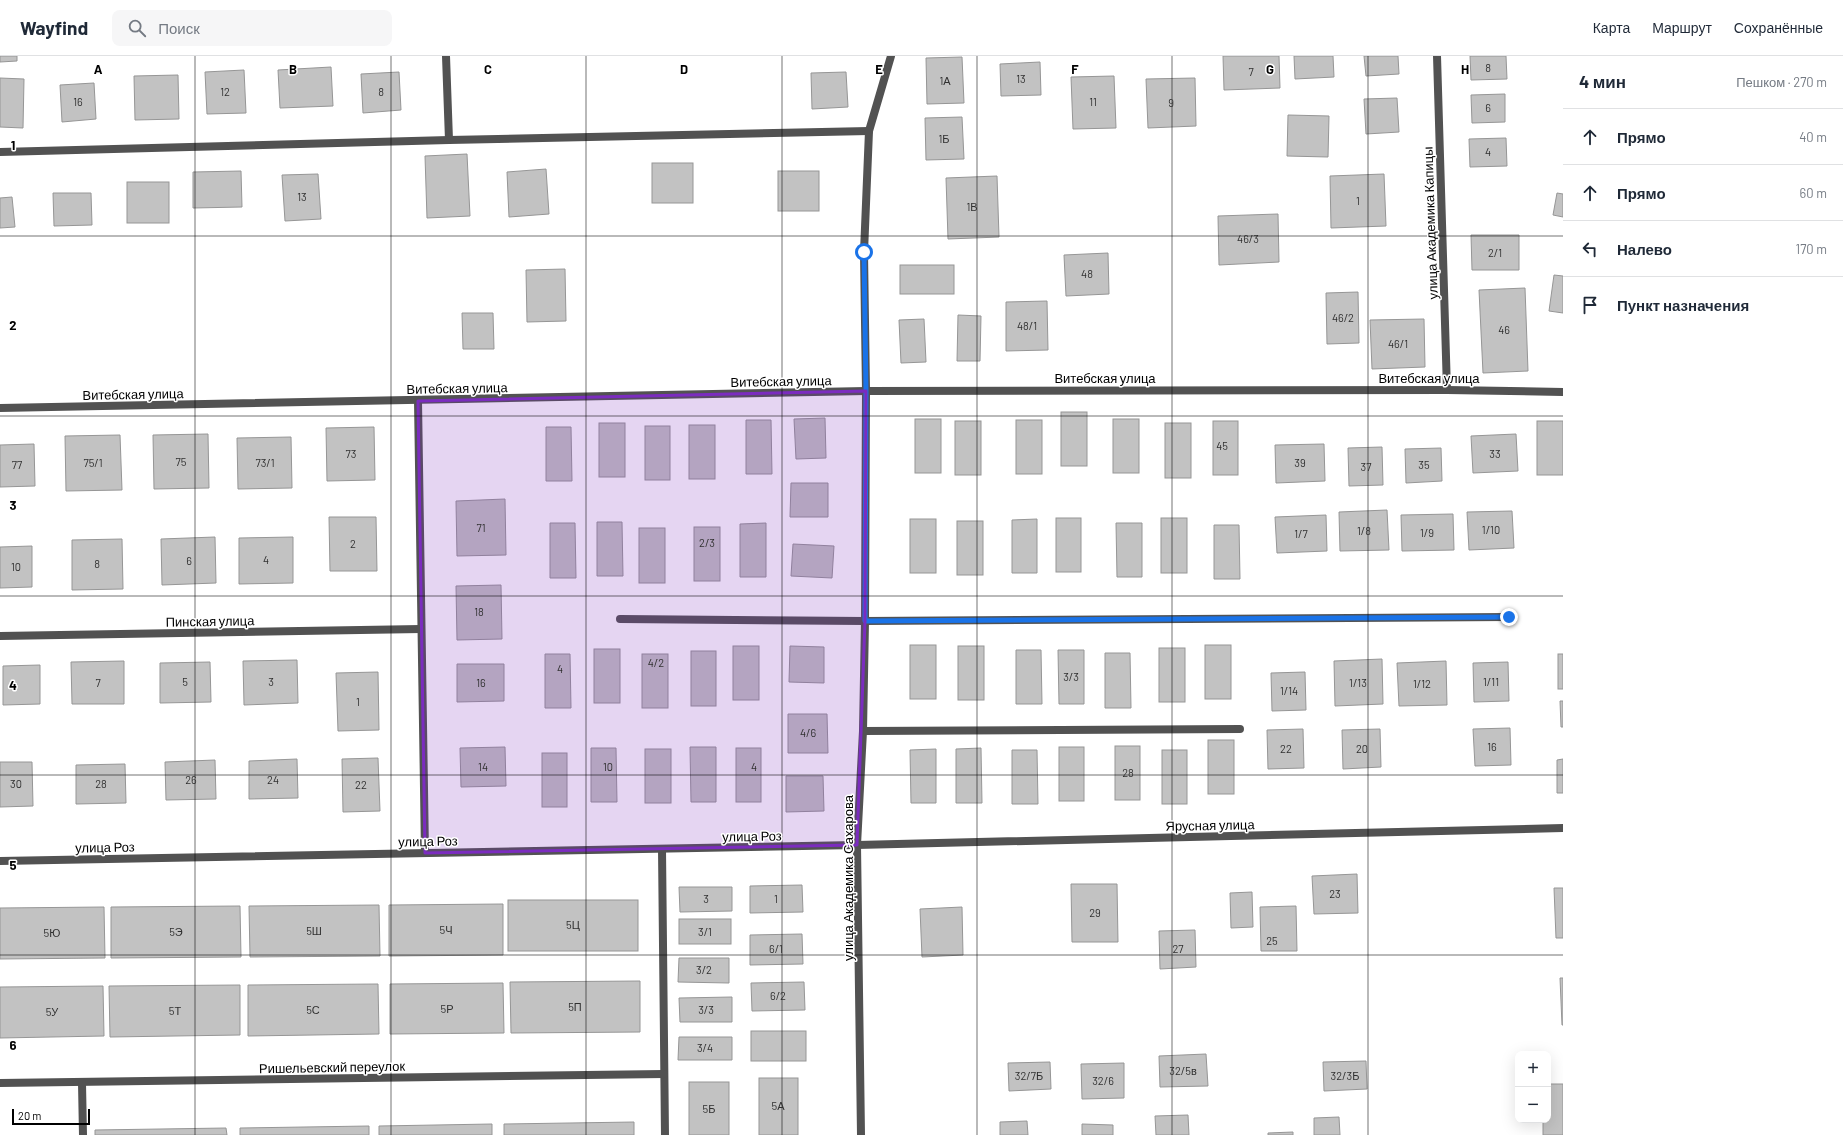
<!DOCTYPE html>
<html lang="ru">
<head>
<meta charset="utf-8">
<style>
  :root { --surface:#fff; --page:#f6f6f7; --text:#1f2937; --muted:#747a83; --line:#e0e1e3 }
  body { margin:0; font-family:Barlow,sans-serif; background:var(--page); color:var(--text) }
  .controls { position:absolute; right:12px; bottom:12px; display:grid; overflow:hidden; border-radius:8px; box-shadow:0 4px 16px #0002 }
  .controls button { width:36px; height:36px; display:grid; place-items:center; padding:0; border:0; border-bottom:1px solid var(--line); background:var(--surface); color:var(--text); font:20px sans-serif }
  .scale { position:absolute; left:12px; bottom:10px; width:78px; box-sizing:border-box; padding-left:4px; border:2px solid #000; border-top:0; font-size:11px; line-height:14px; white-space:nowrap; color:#000; -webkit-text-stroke:3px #fff; paint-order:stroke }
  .stop { position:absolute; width:12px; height:12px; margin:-9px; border:3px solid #1a73e8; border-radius:50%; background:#fff }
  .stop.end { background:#1a73e8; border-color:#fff; box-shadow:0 1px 4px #0008 }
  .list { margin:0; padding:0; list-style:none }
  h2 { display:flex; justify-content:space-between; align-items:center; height:52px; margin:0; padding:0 16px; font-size:17px }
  h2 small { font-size:13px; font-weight:400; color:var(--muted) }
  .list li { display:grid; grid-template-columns:26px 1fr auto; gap:12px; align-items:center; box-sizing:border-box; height:56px; padding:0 16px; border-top:1px solid var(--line) }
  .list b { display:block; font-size:15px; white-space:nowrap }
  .list em { font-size:13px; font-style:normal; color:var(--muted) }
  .icon { flex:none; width:22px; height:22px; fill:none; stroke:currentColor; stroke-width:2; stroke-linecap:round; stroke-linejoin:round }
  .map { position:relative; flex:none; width:1563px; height:1079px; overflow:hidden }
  header { display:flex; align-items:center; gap:24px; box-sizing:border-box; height:56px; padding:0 20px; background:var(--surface); border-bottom:1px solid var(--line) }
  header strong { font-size:19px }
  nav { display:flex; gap:22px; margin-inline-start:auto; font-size:14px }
  .search { width:280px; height:36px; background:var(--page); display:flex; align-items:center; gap:10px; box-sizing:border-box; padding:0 14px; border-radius:8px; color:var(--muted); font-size:15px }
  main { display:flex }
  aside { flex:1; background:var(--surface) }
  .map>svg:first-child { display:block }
  .building { fill:#c2c2c2; stroke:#969696 }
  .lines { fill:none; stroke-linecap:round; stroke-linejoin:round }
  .minor { stroke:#525252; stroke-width:8 }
  .route { stroke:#1a73e8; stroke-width:5 }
  .marked { fill:#7b2cbf; fill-opacity:0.2; stroke:#7b2cbf; stroke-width:3; stroke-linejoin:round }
  .grid { fill:none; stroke:#000; stroke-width:1; stroke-opacity:0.55 }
  .labels { text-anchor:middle; stroke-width:3; stroke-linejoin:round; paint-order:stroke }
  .number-label { font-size:11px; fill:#303030 }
  .street-label { font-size:13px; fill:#000; stroke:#fff }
  .grid-label { font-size:13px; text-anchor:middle; font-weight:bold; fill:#000; stroke:#fff; stroke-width:3; stroke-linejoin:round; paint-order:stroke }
</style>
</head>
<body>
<header>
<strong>Wayfind</strong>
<div class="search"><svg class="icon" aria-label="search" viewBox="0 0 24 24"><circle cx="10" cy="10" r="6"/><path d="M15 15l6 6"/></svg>Поиск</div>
<nav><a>Карта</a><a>Маршрут</a><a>Сохранённые</a></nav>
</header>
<main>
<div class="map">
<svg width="1563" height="1079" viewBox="0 0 1563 1079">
  <rect width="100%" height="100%" fill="#fff"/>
  <!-- building -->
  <g class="building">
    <path d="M0,0H17V5L0,6Z"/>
    <path d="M1223,0H1279L1280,32L1224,34Z"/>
    <path d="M1294,0H1333L1334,21L1295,23Z"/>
    <path d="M1364,0H1398L1399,18L1366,20Z"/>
    <path d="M1470,0H1506L1507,23L1471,24Z"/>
    <path d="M962,1L964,47L927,48L926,2Z"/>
    <path d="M1040,6L1041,39L1001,40L1000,8Z"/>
    <path d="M331,11L333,50L280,52L278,14Z"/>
    <path d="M244,14L246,57L207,58L205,16Z"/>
    <path d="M399,16L401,54L363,57L361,18Z"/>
    <path d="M846,16L848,51L812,53L811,17Z"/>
    <path d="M178,19L179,63L135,64L134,20Z"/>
    <path d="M1114,20L1116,72L1073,73L1071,21Z"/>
    <path d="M0,22L24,23L23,72L0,71Z"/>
    <path d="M1195,22L1196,70L1148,72L1146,23Z"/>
    <path d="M94,27L96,63L62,66L60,29Z"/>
    <path d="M1505,38V66L1472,67L1471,39Z"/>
    <path d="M1397,42L1399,76L1366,78L1364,43Z"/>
    <path d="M1288,59L1329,60L1328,101L1287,100Z"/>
    <path d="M962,61L964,103L926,104L925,62Z"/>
    <path d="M1506,82L1507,110L1470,111L1469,83Z"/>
    <path d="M467,98L470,160L427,162L425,100Z"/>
    <rect x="652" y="107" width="41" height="40"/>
    <path d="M546,113L549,158L509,161L507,116Z"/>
    <path d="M241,115L242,151L193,152V116Z"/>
    <rect x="778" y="115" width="41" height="40"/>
    <path d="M318,118L321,163L285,165L282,119Z"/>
    <path d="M1384,118L1386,170L1331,172L1330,120Z"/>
    <path d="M997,120L999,181L948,183L946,122Z"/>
    <rect x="127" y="126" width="42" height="41"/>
    <path d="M53,137H91L92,169L54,170Z"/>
    <path d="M1557,137L1563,138V161L1553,159Z"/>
    <path d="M12,141L15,171L0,172V142Z"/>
    <path d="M1278,158L1279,206L1219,209L1218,160Z"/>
    <path d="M1471,179H1519V214H1472Z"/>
    <path d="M1108,197L1109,238L1066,240L1064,199Z"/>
    <rect x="900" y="209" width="54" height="29"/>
    <path d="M565,213L566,265L527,266L526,214Z"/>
    <path d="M1554,219L1563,220V257L1549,255Z"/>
    <path d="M1525,232L1528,315L1483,317L1479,234Z"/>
    <path d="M1358,236L1359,287L1327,288L1326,237Z"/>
    <path d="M1047,245L1048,294L1006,295V246Z"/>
    <path d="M462,257H493L494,293H463Z"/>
    <path d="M958,259L981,260L980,305H957Z"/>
    <path d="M924,263L926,306L901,307L899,264Z"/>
    <path d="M1424,263L1425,311L1372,313L1370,264Z"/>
    <rect x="1061" y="356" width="26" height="54"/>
    <path d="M825,362L826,402L796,403L794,363Z"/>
    <rect x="915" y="363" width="26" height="54"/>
    <rect x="1113" y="363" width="26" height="54"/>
    <path d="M746,364H771L772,418H746Z"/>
    <rect x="1016" y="364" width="26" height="54"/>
    <rect x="955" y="365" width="26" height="54"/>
    <rect x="1213" y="365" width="25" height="54"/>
    <rect x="1537" y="365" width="26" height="54"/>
    <rect x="599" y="367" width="26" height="54"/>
    <rect x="1165" y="367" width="26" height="55"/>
    <rect x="689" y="369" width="26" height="54"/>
    <rect x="645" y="370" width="25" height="54"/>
    <path d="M374,371L375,424L327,425L326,372Z"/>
    <path d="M546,371H571L572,425H546Z"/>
    <path d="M208,378L209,432L154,433L153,379Z"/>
    <path d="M1516,378L1518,415L1473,417L1471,380Z"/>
    <path d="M120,379L122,434L66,435L65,380Z"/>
    <path d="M291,381L292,432L238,433L237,382Z"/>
    <path d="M34,388L35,430L0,431V389Z"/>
    <path d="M1324,388L1325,425L1276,427L1275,389Z"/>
    <path d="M1382,391L1383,429L1349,430L1348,392Z"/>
    <path d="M1441,392L1442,425L1406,427L1405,393Z"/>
    <path d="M791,427H828V461H790Z"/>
    <path d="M505,443L506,499L457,500L456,445Z"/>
    <path d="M1387,454L1389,494L1340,495L1339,456Z"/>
    <path d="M1512,455L1514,492L1469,494L1467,456Z"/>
    <path d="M1453,458L1454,494L1402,495L1401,459Z"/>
    <path d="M1326,459L1327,495L1277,497L1275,461Z"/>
    <path d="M329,461H376L377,515H330Z"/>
    <rect x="1056" y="462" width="25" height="54"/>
    <rect x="1161" y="462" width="26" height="55"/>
    <rect x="910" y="463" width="26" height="54"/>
    <path d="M1037,463V517H1012V464Z"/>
    <rect x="957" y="465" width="26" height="54"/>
    <path d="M597,466H622L623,520H597Z"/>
    <path d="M550,467H575L576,522H550Z"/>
    <path d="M766,467V521H740V468Z"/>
    <path d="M1116,467H1142V521H1117Z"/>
    <path d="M1214,469H1239L1240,523H1214Z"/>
    <rect x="694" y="471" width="26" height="54"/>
    <rect x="639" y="472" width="26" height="55"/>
    <path d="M215,481L216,527L162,529L161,483Z"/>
    <path d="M293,481V527L239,528V482Z"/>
    <path d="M122,483L123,533L72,534V484Z"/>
    <path d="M793,488L834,490L832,522L791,520Z"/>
    <path d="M32,490V531L0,532V491Z"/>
    <path d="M501,529L502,583L457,584L456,530Z"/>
    <rect x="910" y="589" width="26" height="54"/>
    <rect x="1205" y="589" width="26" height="54"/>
    <rect x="733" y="590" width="26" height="54"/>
    <path d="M790,590L824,591V627L789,626Z"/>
    <rect x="958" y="590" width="26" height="54"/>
    <rect x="1159" y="592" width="26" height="54"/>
    <rect x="594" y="593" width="26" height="54"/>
    <path d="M1016,594H1041L1042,648H1016Z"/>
    <path d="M1058,594H1084V648H1059Z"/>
    <rect x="691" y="595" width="25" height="55"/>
    <path d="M1105,597H1130L1131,652H1105Z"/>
    <path d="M545,598H570L571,652H545Z"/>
    <rect x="642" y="598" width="26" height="54"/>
    <rect x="1558" y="598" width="5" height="35"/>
    <path d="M1382,603L1383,648L1335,650L1334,605Z"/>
    <path d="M297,604L298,647L244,649L243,605Z"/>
    <path d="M124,605V648H72L71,606Z"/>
    <path d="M1446,605L1447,649L1399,650L1397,607Z"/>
    <path d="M210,606L211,646L160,647V607Z"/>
    <path d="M1508,606L1509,645L1474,646L1473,607Z"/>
    <path d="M457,608H504V645L457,646Z"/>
    <path d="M40,609V648L3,649V610Z"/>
    <path d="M378,616L379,674L338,675L336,617Z"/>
    <path d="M1305,616L1306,654L1272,655L1271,617Z"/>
    <path d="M1560,645H1563V671H1561Z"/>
    <path d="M788,658H827L828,697H788Z"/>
    <path d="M1510,672L1511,709L1475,710L1473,673Z"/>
    <path d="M1303,673L1304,712L1268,713L1267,674Z"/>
    <path d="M1380,673L1381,711L1343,713L1342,674Z"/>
    <rect x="1208" y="684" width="26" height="54"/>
    <rect x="1115" y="690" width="25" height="54"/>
    <path d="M505,691L506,730L461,731L460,692Z"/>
    <path d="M690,691H716V746H691Z"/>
    <rect x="1059" y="691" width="25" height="54"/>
    <path d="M591,692H616L617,746H591Z"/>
    <rect x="736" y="692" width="25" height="54"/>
    <path d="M981,692L982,747H956V693Z"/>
    <rect x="645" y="693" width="26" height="54"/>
    <path d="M936,693V747H911L910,694Z"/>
    <path d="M1012,694H1037L1038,748H1012Z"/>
    <rect x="1162" y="694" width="25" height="54"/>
    <rect x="542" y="697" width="25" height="54"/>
    <path d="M378,702L380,755L343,756L342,703Z"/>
    <path d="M297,703L298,742L249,743V705Z"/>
    <path d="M1563,703V737H1557V704Z"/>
    <path d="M215,704L216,743L166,744L165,706Z"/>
    <path d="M0,706H32L33,750L0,751Z"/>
    <path d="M125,708L126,747L76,748V709Z"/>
    <path d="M786,720H823L824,755L786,756Z"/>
    <path d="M1357,818L1358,857L1314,858L1312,820Z"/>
    <path d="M1071,828H1117L1118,886H1072Z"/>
    <path d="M802,829L803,856L750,857V830Z"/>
    <path d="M679,831H732V855L680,856Z"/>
    <path d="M1554,832H1563V882H1556Z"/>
    <path d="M1252,836L1253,871L1231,872L1230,837Z"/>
    <rect x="508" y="844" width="130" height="51"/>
    <path d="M503,848V899L389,900V849Z"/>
    <path d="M379,849L380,900L250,901L249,850Z"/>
    <path d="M240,850L241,901L111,902V851Z"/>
    <path d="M1296,850L1297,895H1261L1260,851Z"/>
    <path d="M104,851L105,902L0,903V852Z"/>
    <path d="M962,851L963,899L922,901L920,853Z"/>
    <rect x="679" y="863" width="52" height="25"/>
    <path d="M1195,874L1196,911L1160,913L1159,875Z"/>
    <path d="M802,878L803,908L750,909V879Z"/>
    <path d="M679,902H729V927L678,926Z"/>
    <path d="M1560,922H1563V969H1562Z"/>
    <path d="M640,925V976L511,977L510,926Z"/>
    <path d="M804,926L805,954L752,955L751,927Z"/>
    <path d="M503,927L504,977L390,978V928Z"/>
    <path d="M378,928L379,978L248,980V929Z"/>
    <path d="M240,929V979L110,981L109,930Z"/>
    <path d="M103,930L104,980L0,982V931Z"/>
    <path d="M732,941V966H680L679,942Z"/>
    <rect x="751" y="975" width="55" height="30"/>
    <path d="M679,981H732V1004H678Z"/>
    <path d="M1206,998L1208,1030L1160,1031L1159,1000Z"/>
    <path d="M1366,1005L1367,1033L1324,1035L1323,1006Z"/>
    <path d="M1050,1006L1051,1033L1009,1035L1008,1007Z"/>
    <path d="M1124,1007V1042L1082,1043L1081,1008Z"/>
    <rect x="759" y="1022" width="39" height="57"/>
    <rect x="689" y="1026" width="40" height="53"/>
    <path d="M1548,1028H1563V1079H1543V1064H1548Z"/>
    <path d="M1188,1059L1189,1079H1156L1155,1060Z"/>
    <path d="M1339,1061L1340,1079H1314V1062Z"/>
    <path d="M1027,1065L1028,1079H1000V1066Z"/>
    <path d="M634,1066V1079H504V1068Z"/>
    <path d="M492,1068V1079H379V1070Z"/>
    <path d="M1082,1068L1113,1069V1079H1082Z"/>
    <path d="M369,1070V1079H240V1072Z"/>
    <path d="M226,1072L227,1079H95V1074Z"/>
    <path d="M1293,1076V1079H1268V1077Z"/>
  </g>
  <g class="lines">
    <!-- minor -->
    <g class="minor">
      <path d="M446,0L449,84"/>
      <path d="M1437,0L1447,334"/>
      <path d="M0,96L449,84L869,75"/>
      <path d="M418,345L425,797"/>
      <path d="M0,352L866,335L1447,334L1563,336"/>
      <path d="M620,563L865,565L1509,561"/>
      <path d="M0,580L421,573"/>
      <path d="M863,675L1240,673"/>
      <path d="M662,793L665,1079"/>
      <path d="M0,805L857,789L1563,772"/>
      <path d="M0,1027L664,1018"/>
      <path d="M82,1027L83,1079"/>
      <path d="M861,1079L857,789L863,675L865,565L866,335L864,196L869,75L891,0"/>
    </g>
  </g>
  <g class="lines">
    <!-- route -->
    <path class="route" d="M864,196L866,335L865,565L1509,561"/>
  </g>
  <!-- marked area -->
  <path class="marked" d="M866,335L865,565L857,789L425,797L418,345Z"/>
  <!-- grid -->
  <path class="grid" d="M195,0V1079M391,0V1079M586,0V1079M782,0V1079M977,0V1079M1172,0V1079M1368,0V1079M0,180H1563M0,360H1563M0,540H1563M0,719H1563M0,899H1563"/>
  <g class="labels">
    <!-- number labels -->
    <g class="number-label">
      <text x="1488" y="16">8</text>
      <text x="1251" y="20">7</text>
      <text x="1021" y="27">13</text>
      <text x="945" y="29">1А</text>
      <text x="225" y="40">12</text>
      <text x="381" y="40">8</text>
      <text x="78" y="50">16</text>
      <text x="1093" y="50">11</text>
      <text x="1171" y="51">9</text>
      <text x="1488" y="56">6</text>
      <text x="944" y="87">1Б</text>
      <text x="1488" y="100">4</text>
      <text x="302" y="145">13</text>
      <text x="1358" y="149">1</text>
      <text x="972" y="155">1В</text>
      <text x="1248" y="187">46/3</text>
      <text x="1495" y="201">2/1</text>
      <text x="1087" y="222">48</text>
      <text x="1343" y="266">46/2</text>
      <text x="1027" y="274">48/1</text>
      <text x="1504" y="278">46</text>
      <text x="1398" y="292">46/1</text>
      <text x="1222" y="394">45</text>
      <text x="351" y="402">73</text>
      <text x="1495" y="402">33</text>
      <text x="181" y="410">75</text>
      <text x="93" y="411">75/1</text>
      <text x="265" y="411">73/1</text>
      <text x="1300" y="411">39</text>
      <text x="17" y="413">77</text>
      <text x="1424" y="413">35</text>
      <text x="1366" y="415">37</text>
      <text x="481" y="476">71</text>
      <text x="1491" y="478">1/10</text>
      <text x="1364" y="479">1/8</text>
      <text x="1427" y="481">1/9</text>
      <text x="1301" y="482">1/7</text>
      <text x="707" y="491">2/3</text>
      <text x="353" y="492">2</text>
      <text x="266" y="508">4</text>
      <text x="189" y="509">6</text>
      <text x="97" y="512">8</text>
      <text x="16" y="515">10</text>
      <text x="479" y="560">18</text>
      <text x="656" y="611">4/2</text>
      <text x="560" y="617">4</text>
      <text x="1071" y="625">3/3</text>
      <text x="185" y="630">5</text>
      <text x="271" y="630">3</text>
      <text x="1491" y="630">1/11</text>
      <text x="98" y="631">7</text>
      <text x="481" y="631">16</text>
      <text x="1358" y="631">1/13</text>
      <text x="1422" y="632">1/12</text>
      <text x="1289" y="639">1/14</text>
      <text x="358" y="650">1</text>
      <text x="808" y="681">4/6</text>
      <text x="1492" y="695">16</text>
      <text x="1286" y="697">22</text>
      <text x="1362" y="697">20</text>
      <text x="483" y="715">14</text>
      <text x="608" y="715">10</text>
      <text x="754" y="715">4</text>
      <text x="1128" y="721">28</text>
      <text x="191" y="728">26</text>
      <text x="273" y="728">24</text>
      <text x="16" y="732">30</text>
      <text x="101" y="732">28</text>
      <text x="361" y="733">22</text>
      <text x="1335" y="842">23</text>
      <text x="706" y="847">3</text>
      <text x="776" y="847">1</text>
      <text x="1095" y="861">29</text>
      <text x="573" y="873">5Ц</text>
      <text x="446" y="878">5Ч</text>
      <text x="314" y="879">5Ш</text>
      <text x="176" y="880">5Э</text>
      <text x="705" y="880">3/1</text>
      <text x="52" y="881">5Ю</text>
      <text x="1272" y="889">25</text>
      <text x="776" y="897">6/1</text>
      <text x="1178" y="897">27</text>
      <text x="704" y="918">3/2</text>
      <text x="778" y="944">6/2</text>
      <text x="575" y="955">5П</text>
      <text x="447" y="957">5Р</text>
      <text x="313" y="958">5С</text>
      <text x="706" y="958">3/3</text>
      <text x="175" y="959">5Т</text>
      <text x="52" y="960">5У</text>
      <text x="705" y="996">3/4</text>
      <text x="1183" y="1019">32/5в</text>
      <text x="1029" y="1024">32/7Б</text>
      <text x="1345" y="1024">32/3Б</text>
      <text x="1103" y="1029">32/6</text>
      <text x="778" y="1054">5А</text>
      <text x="709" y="1057">5Б</text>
    </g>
    <!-- street labels -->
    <g class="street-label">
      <text transform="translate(1430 167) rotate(-92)" y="5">улица Академика Капицы</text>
      <text x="1105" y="327">Витебская улица</text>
      <text x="1429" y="327">Витебская улица</text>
      <text transform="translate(781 325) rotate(-1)" y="5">Витебская улица</text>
      <text transform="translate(457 332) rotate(-1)" y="5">Витебская улица</text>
      <text transform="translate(133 338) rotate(-1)" y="5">Витебская улица</text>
      <text transform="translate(210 565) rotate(-1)" y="5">Пинская улица</text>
      <text transform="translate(1210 769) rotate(-1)" y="5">Ярусная улица</text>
      <text transform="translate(752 780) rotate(-1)" y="5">улица Роз</text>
      <text transform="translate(428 785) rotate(-1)" y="5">улица Роз</text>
      <text transform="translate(105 791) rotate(-1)" y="5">улица Роз</text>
      <text transform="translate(848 822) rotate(-90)" y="5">улица Академика Сахарова</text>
      <text transform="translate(332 1011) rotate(-1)" y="5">Ришельевский переулок</text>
    </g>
  </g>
  <g class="grid-label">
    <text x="98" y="18">A</text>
    <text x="293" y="18">B</text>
    <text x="488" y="18">C</text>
    <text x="684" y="18">D</text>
    <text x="879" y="18">E</text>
    <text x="1075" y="18">F</text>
    <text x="1270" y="18">G</text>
    <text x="1465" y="18">H</text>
    <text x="13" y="94">1</text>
    <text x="13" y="274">2</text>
    <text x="13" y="454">3</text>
    <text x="13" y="634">4</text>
    <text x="13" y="814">5</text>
    <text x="13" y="994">6</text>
  </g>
</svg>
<div class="controls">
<button>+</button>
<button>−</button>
</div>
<div class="scale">20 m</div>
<div class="stop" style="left:864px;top:196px"></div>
<div class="stop end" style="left:1509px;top:561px"></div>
</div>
<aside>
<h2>4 мин<small>Пешком · 270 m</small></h2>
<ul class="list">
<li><svg class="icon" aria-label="ahead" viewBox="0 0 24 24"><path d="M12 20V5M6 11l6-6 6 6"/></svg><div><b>Прямо</b></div><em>40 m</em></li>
<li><svg class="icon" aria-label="ahead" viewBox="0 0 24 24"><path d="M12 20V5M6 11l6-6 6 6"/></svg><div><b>Прямо</b></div><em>60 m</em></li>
<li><svg class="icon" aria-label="left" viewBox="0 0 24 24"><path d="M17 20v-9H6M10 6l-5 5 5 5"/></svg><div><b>Налево</b></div><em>170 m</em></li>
<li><svg class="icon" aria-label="arrive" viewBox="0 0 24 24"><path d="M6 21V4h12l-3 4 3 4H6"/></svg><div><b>Пункт назначения</b></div></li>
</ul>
</aside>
</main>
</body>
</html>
